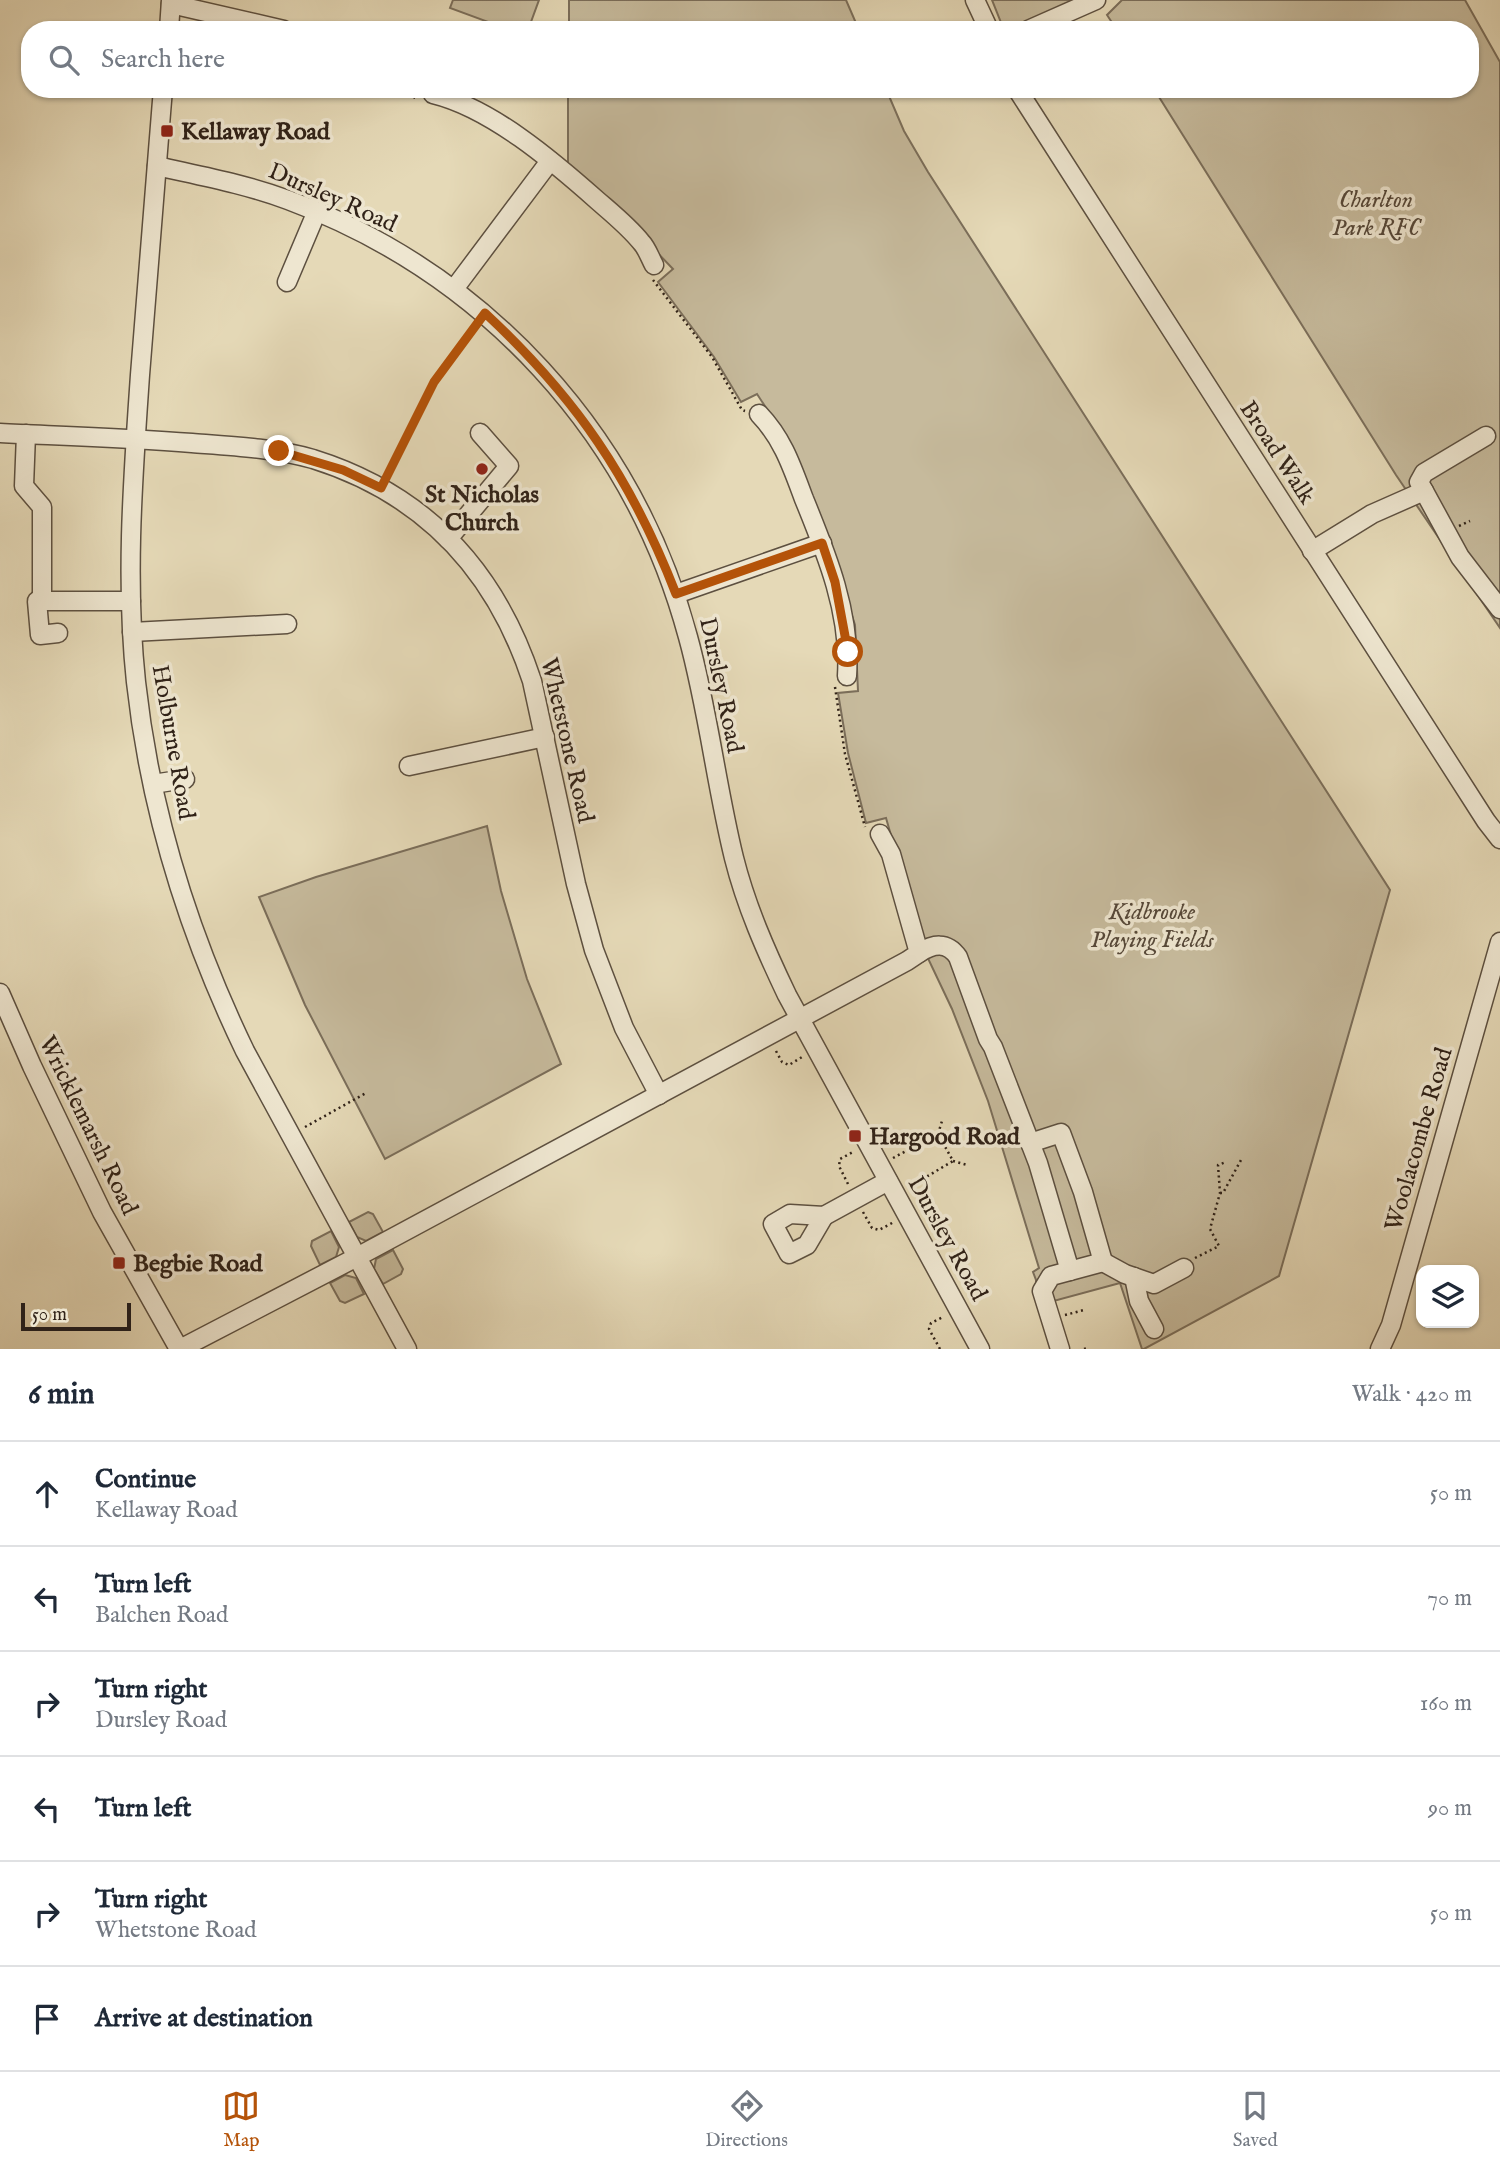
<!DOCTYPE html>
<html lang="en">
<head>
<meta charset="utf-8">
<style>
  :root { --surface:#fff; --page:#f6f6f7; --text:#1f2937; --muted:#747a83; --line:#e0e1e3; --accent:#b45309 }
  body { margin:0; font-family:"IM FELL English",serif; background:var(--page); color:var(--text) }
  .controls { position:absolute; right:21px; bottom:21px; display:grid; overflow:hidden; border-radius:14px; box-shadow:0 2px 5px #0004 }
  .controls button { width:63px; height:63px; display:grid; place-items:center; padding:0; border:0; border-bottom:2px solid var(--line); background:var(--surface); color:var(--text); font:35px sans-serif }
  .scale { position:absolute; left:21px; bottom:18px; width:110px; box-sizing:border-box; padding-left:7px; border:4px solid #302218; border-top:0; font-size:19px; line-height:24px; white-space:nowrap; color:#302218; -webkit-text-stroke:5px #eee6d0; paint-order:stroke }
  .stop { position:absolute; width:21px; height:21px; margin:-16px; border:5px solid #b45309; border-radius:50%; background:#fff }
  .stop.end { background:#b45309; border-color:#fff; box-shadow:0 2px 7px #0008 }
  .list { margin:0; padding:0; list-style:none }
  h2 { display:flex; justify-content:space-between; align-items:center; height:91px; margin:0; padding:0 28px; font-size:30px }
  h2 small { font-size:23px; font-weight:400; color:var(--muted) }
  .list li { display:grid; grid-template-columns:46px 1fr auto; gap:21px; align-items:center; box-sizing:border-box; height:105px; padding:0 28px; border-top:2px solid var(--line) }
  .list b { display:block; font-size:26px; white-space:nowrap }
  .list p { margin:0; font-size:23px; white-space:nowrap; color:var(--muted) }
  .list em { font-size:23px; font-style:normal; color:var(--muted) }
  .icon { flex:none; width:38px; height:38px; fill:none; stroke:currentColor; stroke-width:2; stroke-linecap:round; stroke-linejoin:round }
  .map { position:relative; flex:none; width:1500px; height:1349px; overflow:hidden }
  .search { position:absolute; background:var(--surface); box-shadow:0 2px 5px #0004; left:21px; right:21px; top:21px; height:77px; display:flex; align-items:center; gap:18px; box-sizing:border-box; padding:0 24px; border-radius:28px; color:var(--muted); font-size:26px }
  .sheet { height:721px; background:var(--surface) }
  nav { display:flex; justify-content:space-around; align-items:center; box-sizing:border-box; height:98px; border-top:2px solid var(--line); background:var(--surface); font-size:19px; color:var(--muted) }
  nav a { display:grid; justify-items:center; gap:4px }
  nav .on { color:var(--accent) }
  .map>svg:first-child { display:block }
  .green { fill:#c6ba9c; stroke:#7b6e5a; stroke-width:2 }
  .lines { fill:none; stroke-linecap:round; stroke-linejoin:round }
  .minor-casing { stroke:#5d5040; stroke-width:21 }
  .path { stroke:#302218; stroke-width:2.5; stroke-dasharray:2 3.5; stroke-linecap:butt }
  .minor { stroke:#eee6d0; stroke-width:18 }
  .route { stroke:#b45309; stroke-width:9 }
  .poi-dot { fill:#8f2418; stroke:#eee6d0; stroke-width:2.5 }
  .labels { text-anchor:middle; stroke-width:7; stroke-linejoin:round; paint-order:stroke }
  .poi-label { font-size:24px; font-weight:bold; fill:#302218; stroke:#eee6d0; text-anchor:start }
  .street-label { font-size:24px; fill:#302218; stroke:#eee6d0 }
  .park-label { font-size:24px; font-style:italic; fill:#564839; stroke:#eee6d0 }
</style>
</head>
<body>
<div class="map">
<svg width="1500" height="1349" viewBox="0 0 1500 1349">
  <rect width="100%" height="100%" fill="#e5d9b7"/>
  <filter id="stains"><feTurbulence type="fractalNoise" baseFrequency=".00286" numOctaves="4"/><feColorMatrix values="0 0 0 0 .2 0 0 0 0 .09 0 0 0 0 .02 0 0 0 .5 -.17"/></filter>
  <radialGradient id="worn" r=".72"><stop offset=".6" stop-color="#630" stop-opacity="0"/><stop offset="1" stop-color="#630" stop-opacity=".3"/></radialGradient>
  <!-- green -->
  <g class="green">
    <path d="M453,0H539L528,30H510L450,8Z"/>
    <path d="M569,0H846L859,30H569Z"/>
    <path d="M992,0H1079L1021,30H1004Z"/>
    <path d="M1122,0H1465L1500,62V628L1396,475L1154,89H1470V30H1117L1107,15Z"/>
    <path d="M568,89H886L904,131L928,172L1390,890L1279,1276L1144,1349H1142L1120,1283L1050,1302L1036,1293V1280L1033,1272L1039,1268L988,1101L952,1009L924,950L886,818L866,823L848,753L838,693L858,691L855,625L829,544L772,417L757,394L741,402L714,357L658,282L673,269L628,222L568,169Z"/>
    <path d="M487,826L501,891L527,979L561,1064L385,1159L305,1005L259,897L316,877Z"/>
    <path d="M368,1212L373,1214L383,1232L366,1241L357,1237L349,1222Z"/>
    <path d="M331,1231L339,1247L336,1257L320,1265L311,1246L312,1241Z"/>
    <path d="M393,1250L403,1269L401,1274L383,1284L374,1269L376,1259Z"/>
    <path d="M345,1275L356,1278L364,1294L345,1303L340,1301L330,1283Z"/>
  </g>
  <g class="lines">
    <defs>
      <g id="minor">
        <path d="M975,0L989,30"/>
        <path d="M171,4L284,30"/>
        <path d="M169,30L171,0"/>
        <path d="M1028,30L1096,0"/>
        <path d="M163,89C155,184 148,279 140,375C133,477 125,579 136,682C150,810 189,935 245,1051L407,1349"/>
        <path d="M1017,89L1486,821L1500,839"/>
        <path d="M433,94C491,108 553,161 598,201C613,214 629,227 641,242C647,248 650,258 654,265"/>
        <path d="M157,166C201,176 245,184 288,200C485,273 633,433 688,637C708,709 716,785 734,858C746,906 766,951 787,995L980,1349"/>
        <path d="M287,282L317,211"/>
        <path d="M454,289L550,161"/>
        <path d="M759,414C783,439 792,467 804,499C827,555 851,614 847,676"/>
        <path d="M0,433C64,436 128,438 192,443C232,446 274,448 313,459C425,494 496,571 532,681L576,884L594,950L624,1028L659,1095"/>
        <path d="M26,434L24,486L42,507V601"/>
        <path d="M1424,491L1419,482L1424,473L1486,436"/>
        <path d="M448,539L509,466L480,433"/>
        <path d="M1312,551L1372,514L1424,491L1460,557L1500,609"/>
        <path d="M676,594L822,543"/>
        <path d="M132,632L287,624"/>
        <path d="M58,633L40,635L37,601H131"/>
        <path d="M409,766L545,737"/>
        <path d="M153,784L185,779"/>
        <path d="M919,953C933,944 947,941 958,957L988,1039L993,1047L1038,1163L1070,1271"/>
        <path d="M0,993L32,1066L102,1212L179,1349"/>
        <path d="M1030,1143L1061,1133L1083,1192L1103,1262L1051,1276L1042,1291L1060,1349"/>
        <path d="M790,1214L824,1216L807,1245L789,1254L773,1224Z"/>
        <path d="M824,1216L888,1181"/>
        <path d="M1103,1262L1125,1274L1154,1284L1184,1268"/>
        <path d="M1134,1277L1139,1301L1154,1329"/>
        <path d="M180,1349L357,1257L907,961L919,953L891,854L880,834"/>
        <path d="M1380,1349L1391,1325L1500,942"/>
      </g>
    </defs>
    <!-- minor casing -->
    <use href="#minor" class="minor-casing"/>
    <!-- path -->
    <g class="path">
      <path d="M399,89L417,99"/>
      <path d="M653,280L712,357L742,410L745,411"/>
      <path d="M387,476L434,382L474,328"/>
      <path d="M1459,526L1470,521"/>
      <path d="M835,687L845,754L865,827"/>
      <path d="M776,1051L782,1062L789,1065L802,1057"/>
      <path d="M305,1127L366,1093"/>
      <path d="M938,1134L942,1121"/>
      <path d="M893,1158L938,1134L953,1161L911,1186"/>
      <path d="M953,1161L967,1165"/>
      <path d="M848,1184L839,1166L840,1159L853,1152"/>
      <path d="M1220,1193H1223L1241,1160"/>
      <path d="M863,1212L872,1228L879,1230L894,1222"/>
      <path d="M1195,1258L1219,1246L1210,1229L1220,1193L1218,1165L1226,1162"/>
      <path d="M1065,1315L1084,1310"/>
      <path d="M940,1349L929,1329L931,1323L943,1317"/>
      <path d="M1084,1349L1088,1348"/>
    </g>
    <!-- minor -->
    <use href="#minor" class="minor"/>
  </g>
  <g class="lines">
    <!-- route -->
    <path class="route" d="M279,451L343,470L381,488L434,382L485,313C576,398 631,478 676,594L822,543L835,582L848,652"/>
  </g>
  <!-- markers -->
  <g class="poi-dot">
    <rect x="160" y="124" width="14" height="14" rx="3.5"/>
    <circle cx="482" cy="469" r="7"/>
    <rect x="848" y="1129" width="14" height="14" rx="3.5"/>
    <rect x="112" y="1256" width="14" height="14" rx="3.5"/>
  </g>
  <g class="labels">
    <!-- poi labels -->
    <g class="poi-label">
      <text x="181" y="139">Kellaway Road</text>
      <text x="482" y="502" text-anchor="middle">St Nicholas<tspan x="482" dy="28">Church</tspan></text>
      <text x="869" y="1144">Hargood Road</text>
      <text x="133" y="1271">Begbie Road</text>
    </g>
    <!-- street labels -->
    <g class="street-label">
      <text transform="translate(333 197) rotate(24)" y="8">Dursley Road</text>
      <text transform="translate(1278 452) rotate(57)" y="8">Broad Walk</text>
      <text transform="translate(722 685) rotate(78)" y="8">Dursley Road</text>
      <text transform="translate(568 740) rotate(77)" y="8">Whetstone Road</text>
      <text transform="translate(174 742) rotate(80)" y="8">Holburne Road</text>
      <text transform="translate(89 1125) rotate(64)" y="8">Wricklemarsh Road</text>
      <text transform="translate(1418 1139) rotate(-74)" y="8">Woolacombe Road</text>
      <text transform="translate(948 1238) rotate(61)" y="8">Dursley Road</text>
    </g>
    <!-- park labels -->
    <g class="park-label">
      <text x="1376" y="207">Charlton<tspan x="1376" dy="28">Park RFC</tspan></text>
      <text x="1152" y="919">Kidbrooke<tspan x="1152" dy="28">Playing Fields</tspan></text>
    </g>
  </g>
  <rect width="100%" height="100%" filter="url(#stains)"/>
  <rect width="100%" height="100%" fill="url(#worn)"/>
</svg>
<div class="controls">
<button><svg class="icon" aria-label="layers" viewBox="0 0 24 24"><path d="M12 4l9 5-9 5-9-5zM3 14l9 5 9-5"/></svg></button>
</div>
<div class="scale">50 m</div>
<div class="stop" style="left:848px;top:652px"></div>
<div class="stop end" style="left:279px;top:451px"></div>
<div class="search"><svg class="icon" aria-label="search" viewBox="0 0 24 24"><circle cx="10" cy="10" r="6"/><path d="M15 15l6 6"/></svg>Search here</div>
</div>
<section class="sheet">
<h2>6 min<small>Walk · 420 m</small></h2>
<ul class="list">
<li><svg class="icon" aria-label="ahead" viewBox="0 0 24 24"><path d="M12 20V5M6 11l6-6 6 6"/></svg><div><b>Continue</b><p>Kellaway Road</p></div><em>50 m</em></li>
<li><svg class="icon" aria-label="left" viewBox="0 0 24 24"><path d="M17 20v-9H6M10 6l-5 5 5 5"/></svg><div><b>Turn left</b><p>Balchen Road</p></div><em>70 m</em></li>
<li><svg class="icon" aria-label="right" viewBox="0 0 24 24"><path d="M7 20v-9h11M14 6l5 5-5 5"/></svg><div><b>Turn right</b><p>Dursley Road</p></div><em>160 m</em></li>
<li><svg class="icon" aria-label="left" viewBox="0 0 24 24"><path d="M17 20v-9H6M10 6l-5 5 5 5"/></svg><div><b>Turn left</b></div><em>90 m</em></li>
<li><svg class="icon" aria-label="right" viewBox="0 0 24 24"><path d="M7 20v-9h11M14 6l5 5-5 5"/></svg><div><b>Turn right</b><p>Whetstone Road</p></div><em>50 m</em></li>
<li><svg class="icon" aria-label="arrive" viewBox="0 0 24 24"><path d="M6 21V4h12l-3 4 3 4H6"/></svg><div><b>Arrive at destination</b></div></li>
</ul>
</section>
<nav>
<a class="on"><svg class="icon" aria-label="map" viewBox="0 0 24 24"><path d="M3 6l6-2 6 2 6-2v14l-6 2-6-2-6 2zM9 4v14M15 6v14"/></svg>Map</a>
<a><svg class="icon" aria-label="directions" viewBox="0 0 24 24"><path d="M12 3l9 9-9 9-9-9zM9 14v-3h6M13 9l2 2-2 2"/></svg>Directions</a>
<a><svg class="icon" aria-label="saved" viewBox="0 0 24 24"><path d="M7 4h10v16l-5-4-5 4z"/></svg>Saved</a>
</nav>
</body>
</html>
